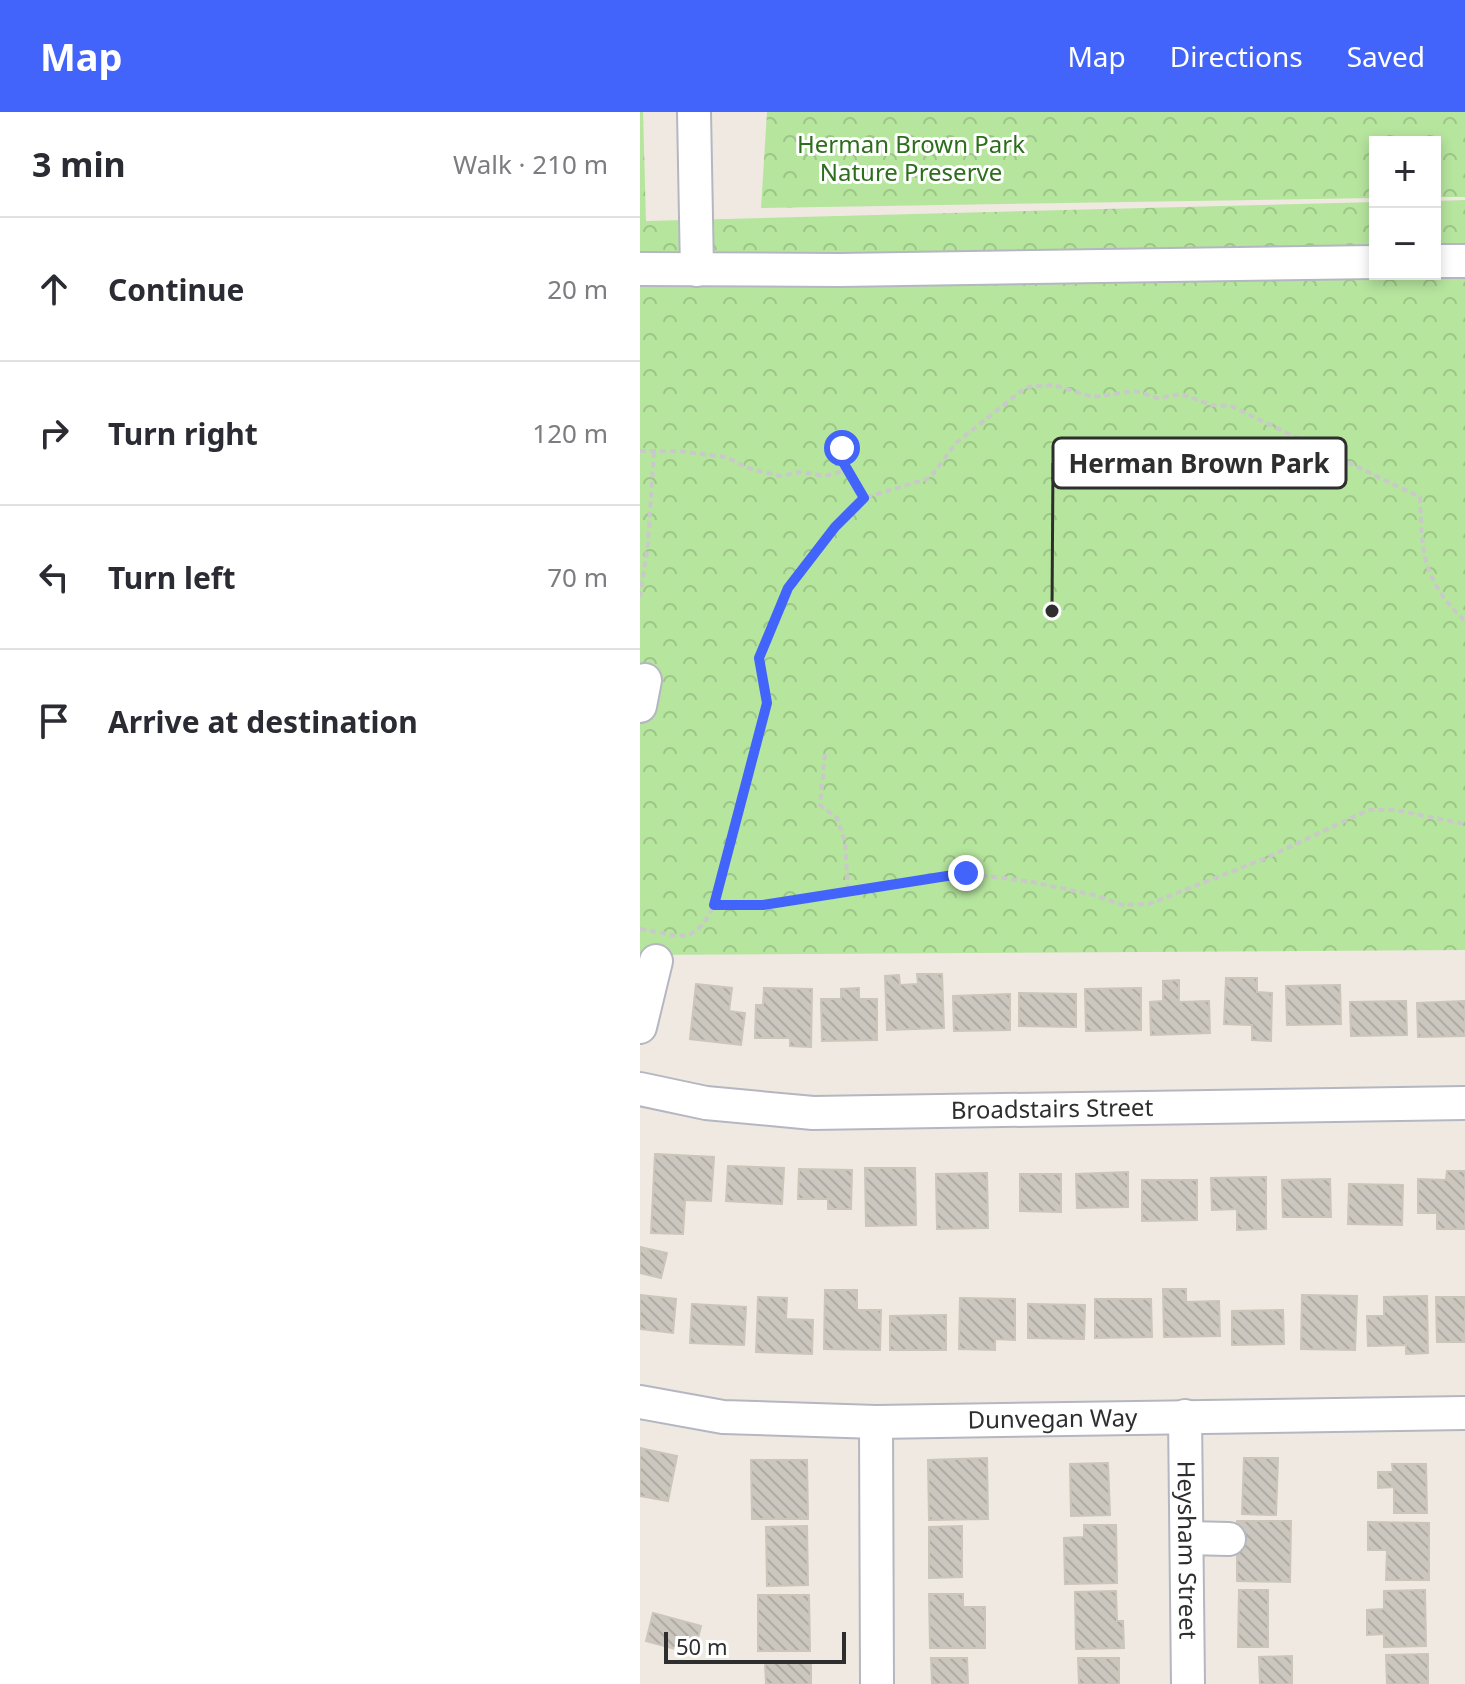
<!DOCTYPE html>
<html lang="en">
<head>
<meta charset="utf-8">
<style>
  :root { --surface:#fff; --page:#f2f2f3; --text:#2b2b33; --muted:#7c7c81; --line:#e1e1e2; --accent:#4264fb }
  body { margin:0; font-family:"Noto Sans",sans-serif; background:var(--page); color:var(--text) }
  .controls { position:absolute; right:24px; top:24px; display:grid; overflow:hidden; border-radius:0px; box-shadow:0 4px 12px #0003 }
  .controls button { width:72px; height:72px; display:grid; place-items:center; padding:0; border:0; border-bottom:2px solid var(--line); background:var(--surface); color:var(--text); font:40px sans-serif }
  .scale { position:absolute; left:24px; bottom:20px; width:182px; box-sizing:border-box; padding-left:8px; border:4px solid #2e2e2e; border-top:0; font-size:22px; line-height:28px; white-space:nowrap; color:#2e2e2e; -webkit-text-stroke:6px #fff; paint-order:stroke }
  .stop { position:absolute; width:24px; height:24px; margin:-18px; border:6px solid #4264fb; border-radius:50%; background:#fff }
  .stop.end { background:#4264fb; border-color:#fff; box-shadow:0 2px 8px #0008 }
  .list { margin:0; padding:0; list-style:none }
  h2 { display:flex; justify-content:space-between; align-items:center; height:104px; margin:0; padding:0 32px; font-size:34px }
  h2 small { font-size:26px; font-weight:400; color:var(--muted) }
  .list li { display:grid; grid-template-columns:52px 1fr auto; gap:24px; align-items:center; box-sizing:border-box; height:144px; padding:0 32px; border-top:2px solid var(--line) }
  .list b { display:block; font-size:30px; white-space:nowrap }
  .list em { font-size:26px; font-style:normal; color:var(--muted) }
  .icon { flex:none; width:44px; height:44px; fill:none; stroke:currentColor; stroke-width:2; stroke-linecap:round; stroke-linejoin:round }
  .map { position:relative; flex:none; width:825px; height:1572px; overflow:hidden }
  header { display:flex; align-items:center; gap:48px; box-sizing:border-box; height:112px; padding:0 40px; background:var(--accent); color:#fff }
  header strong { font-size:38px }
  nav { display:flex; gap:44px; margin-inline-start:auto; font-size:28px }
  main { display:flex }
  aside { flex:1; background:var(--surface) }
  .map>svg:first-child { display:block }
  .forest { fill:url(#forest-crowns) }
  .building { fill:url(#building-back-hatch); stroke:#cbc5ba; stroke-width:2 }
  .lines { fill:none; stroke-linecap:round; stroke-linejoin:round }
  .minor-casing { stroke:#b4b7c1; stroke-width:36 }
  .path { stroke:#c9c9c9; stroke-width:4; stroke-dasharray:6 4; stroke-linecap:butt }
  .minor { stroke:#fff; stroke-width:32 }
  .route { stroke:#4264fb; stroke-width:10 }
  .labels { text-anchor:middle; stroke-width:6; stroke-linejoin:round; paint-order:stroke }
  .park-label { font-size:24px; fill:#2c6e1b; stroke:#fff }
  .street-label { font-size:24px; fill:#2e2e2e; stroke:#fff }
  .leader { fill:none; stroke:#2e2e2e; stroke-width:3 }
  .callout-dot { fill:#2e2e2e; stroke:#fff; stroke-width:3 }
  .callout { fill:#fff; stroke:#2e2e2e; stroke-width:3 }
  .callout-label { font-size:26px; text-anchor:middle; font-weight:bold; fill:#2e2e2e }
</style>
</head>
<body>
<header>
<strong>Map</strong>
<nav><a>Map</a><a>Directions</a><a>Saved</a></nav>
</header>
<main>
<aside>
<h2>3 min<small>Walk · 210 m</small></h2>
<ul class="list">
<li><svg class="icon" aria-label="ahead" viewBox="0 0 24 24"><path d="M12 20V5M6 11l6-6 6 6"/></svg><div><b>Continue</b></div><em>20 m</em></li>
<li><svg class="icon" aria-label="right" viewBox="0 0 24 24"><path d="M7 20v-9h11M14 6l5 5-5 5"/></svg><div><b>Turn right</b></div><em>120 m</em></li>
<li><svg class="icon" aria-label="left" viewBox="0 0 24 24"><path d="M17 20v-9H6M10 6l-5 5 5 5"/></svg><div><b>Turn left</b></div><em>70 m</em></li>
<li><svg class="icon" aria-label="arrive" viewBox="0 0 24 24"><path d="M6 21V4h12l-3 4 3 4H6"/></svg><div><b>Arrive at destination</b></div></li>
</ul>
</aside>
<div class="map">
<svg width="825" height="1572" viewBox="0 0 825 1572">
  <defs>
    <pattern id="forest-crowns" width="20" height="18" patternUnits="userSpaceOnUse" patternTransform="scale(2)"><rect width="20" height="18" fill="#b6e59e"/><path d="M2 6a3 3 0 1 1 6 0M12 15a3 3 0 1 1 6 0" fill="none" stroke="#9dc588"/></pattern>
    <pattern id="building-back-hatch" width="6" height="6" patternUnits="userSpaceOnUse" patternTransform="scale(2)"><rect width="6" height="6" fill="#cbc7bf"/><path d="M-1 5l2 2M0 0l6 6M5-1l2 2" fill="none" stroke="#afaba4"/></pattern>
  </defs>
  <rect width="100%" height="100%" fill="#efe9e1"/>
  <!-- forest -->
  <g class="forest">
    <path d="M0,0H3L6,109L735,90V162H795V89L825,88V838L0,843Z"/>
    <path d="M127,0H825V85H795V30H735V86L121,96Z"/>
  </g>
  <!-- building -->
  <g class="building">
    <path d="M277,862H302L304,916L247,918L245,864L259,863L260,873L278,872Z"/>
    <path d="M586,866H617V880L632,881L631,929L612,928V913L584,912Z"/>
    <path d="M539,868V890L569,889L570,921L511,923L510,890L523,889V869Z"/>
    <path d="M56,872L92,876L89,899L105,901L101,933L50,927Z"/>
    <path d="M700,873L701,912L647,913L646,874Z"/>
    <path d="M124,876L172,877L171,935L150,934V926H115L116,893H123Z"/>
    <path d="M219,876V887H237V928L182,929L181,887H201V877Z"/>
    <path d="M501,876V918L446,919L445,877Z"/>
    <path d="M379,881L436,882V915L379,914Z"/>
    <path d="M370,882V918L314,919L313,884Z"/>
    <path d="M766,889L767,923L711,924L710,890Z"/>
    <path d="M825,889V924L778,925L777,891Z"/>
    <path d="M15,1042L74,1045L71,1089L45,1088L43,1122L11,1121Z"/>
    <path d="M88,1054L144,1056L142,1092L86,1089Z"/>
    <path d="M225,1056H275L276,1113L226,1114Z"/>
    <path d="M159,1057L212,1058L211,1097H188V1087H158Z"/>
    <path d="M807,1059H825V1117H797V1101H778V1067L806,1068Z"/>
    <path d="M488,1060V1095L437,1096L436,1062Z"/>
    <path d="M347,1061L348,1116L297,1117L296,1062Z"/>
    <path d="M380,1062H421V1100L380,1099Z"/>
    <path d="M626,1065V1117L597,1118V1097L572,1098L571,1066Z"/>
    <path d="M690,1067L691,1105H643L642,1068Z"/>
    <path d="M502,1068H557V1108L502,1109Z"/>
    <path d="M709,1072L763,1073L762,1113L708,1112Z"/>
    <path d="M0,1135L27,1141L21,1166L0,1161Z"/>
    <path d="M523,1177H546V1190L579,1189L580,1224L524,1225Z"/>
    <path d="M185,1178H217V1198H241L240,1238L184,1237Z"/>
    <path d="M0,1183L36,1187L33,1221L0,1217Z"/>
    <path d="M662,1183L717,1184L715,1238L661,1237Z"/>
    <path d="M787,1184L788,1241L766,1242V1233L728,1234L727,1204H744V1185Z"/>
    <path d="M118,1185L147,1186L146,1207L173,1208L172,1242L116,1240Z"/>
    <path d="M796,1185H825V1230H797Z"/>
    <path d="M320,1186L375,1187V1228L355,1227V1238L319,1237Z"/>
    <path d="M455,1187H511L512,1225L455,1226Z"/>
    <path d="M52,1192L106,1195L104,1233L50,1231Z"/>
    <path d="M388,1192L445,1193L444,1227L388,1226Z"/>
    <path d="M643,1198L644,1232L592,1233V1199Z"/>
    <path d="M306,1203V1238H250V1204Z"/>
    <path d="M0,1336L37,1344L28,1389L0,1384Z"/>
    <path d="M347,1346L348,1407L289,1408L288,1348Z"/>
    <path d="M604,1346H638L636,1403L602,1402Z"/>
    <path d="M111,1348H167L168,1407H112Z"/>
    <path d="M468,1351L470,1403L431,1404L430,1352Z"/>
    <path d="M752,1352H786L787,1401H754V1375L738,1376V1360H753Z"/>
    <path d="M597,1409H651L650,1470L597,1469Z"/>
    <path d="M728,1410L789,1411V1468H746L747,1438H728Z"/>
    <path d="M444,1413H476L477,1471L425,1472L424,1426L444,1425Z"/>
    <path d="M167,1414L168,1473L127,1474L126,1415Z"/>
    <path d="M322,1414V1465L289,1466V1415Z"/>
    <path d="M599,1478H628V1535H598Z"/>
    <path d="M785,1478L786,1534L744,1535V1522L727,1523V1498L744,1497V1479Z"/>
    <path d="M476,1479L477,1509H483L484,1536L436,1537L435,1480Z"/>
    <path d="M289,1482H323V1495H345V1536H290Z"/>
    <path d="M118,1483H169L170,1539H118Z"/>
    <path d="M13,1501L61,1514L54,1542L6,1529Z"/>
    <path d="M788,1542V1572H747L746,1543Z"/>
    <path d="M652,1544V1572H620L619,1545Z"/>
    <path d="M291,1546H327L328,1572H292Z"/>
    <path d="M438,1546H479V1572H439Z"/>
    <path d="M171,1550V1572H126L125,1551Z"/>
  </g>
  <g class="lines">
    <defs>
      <g id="minor">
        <path d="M54,0L57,158"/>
        <path d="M795,149H825"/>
        <path d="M0,157L200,158L735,150"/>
        <path d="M0,594L5,568"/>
        <path d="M0,915L16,849"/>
        <path id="s1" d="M0,977L66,991L173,1001L825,991"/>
        <path id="s2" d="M0,1290L83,1305L236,1310L825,1301"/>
        <path id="s3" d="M545,1304L548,1572"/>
        <path d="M236,1310L237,1572"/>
        <path d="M547,1426L589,1427"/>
      </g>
    </defs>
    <!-- minor casing -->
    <use href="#minor" class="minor-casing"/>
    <!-- path -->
    <g class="path">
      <path d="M202,336L203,350L224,386"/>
      <path d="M0,339H38L86,345L108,356L140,364L161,360L184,364L208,358"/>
      <path d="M0,485L8,431L14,340"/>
      <path d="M185,642L180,693L197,706L205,730L208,778"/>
      <path d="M74,793H123L326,761L392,770L454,783L483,793L509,792L626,746L728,698H756L825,712"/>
      <path d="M0,817C41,823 53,836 74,793L127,591L119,546L148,476L195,415L224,386L290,366L316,331L386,275L414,273L453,285L495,279L518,286L541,282L571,293L591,294L780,385C782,441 782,468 825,509"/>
    </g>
    <!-- minor -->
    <use href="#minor" class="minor"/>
  </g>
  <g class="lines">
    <!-- route -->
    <path class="route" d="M202,336L203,350L224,386L195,415L148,476L119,546L127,591L74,793H123L326,761"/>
  </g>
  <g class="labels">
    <!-- park labels -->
    <g class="park-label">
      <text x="271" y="41">Herman Brown Park<tspan x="271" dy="28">Nature Preserve</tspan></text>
    </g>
    <!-- street labels -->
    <g class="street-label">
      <text dy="8" stroke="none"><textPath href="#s1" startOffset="414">Broadstairs Street</textPath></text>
      <text dy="8" stroke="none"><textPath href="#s2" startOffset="414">Dunvegan Way</textPath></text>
      <text dy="8" stroke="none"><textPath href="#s3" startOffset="134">Heysham Street</textPath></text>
    </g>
  </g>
  <!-- callouts -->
  <path class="leader" d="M412 499L413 351"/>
  <circle class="callout-dot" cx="412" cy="499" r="8"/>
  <rect class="callout" x="413" y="326" width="293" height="50" rx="8"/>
  <g class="callout-label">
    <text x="559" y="361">Herman Brown Park</text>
  </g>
</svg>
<div class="controls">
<button>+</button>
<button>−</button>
</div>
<div class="scale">50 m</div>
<div class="stop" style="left:202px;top:336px"></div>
<div class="stop end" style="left:326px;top:761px"></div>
</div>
</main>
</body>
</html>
